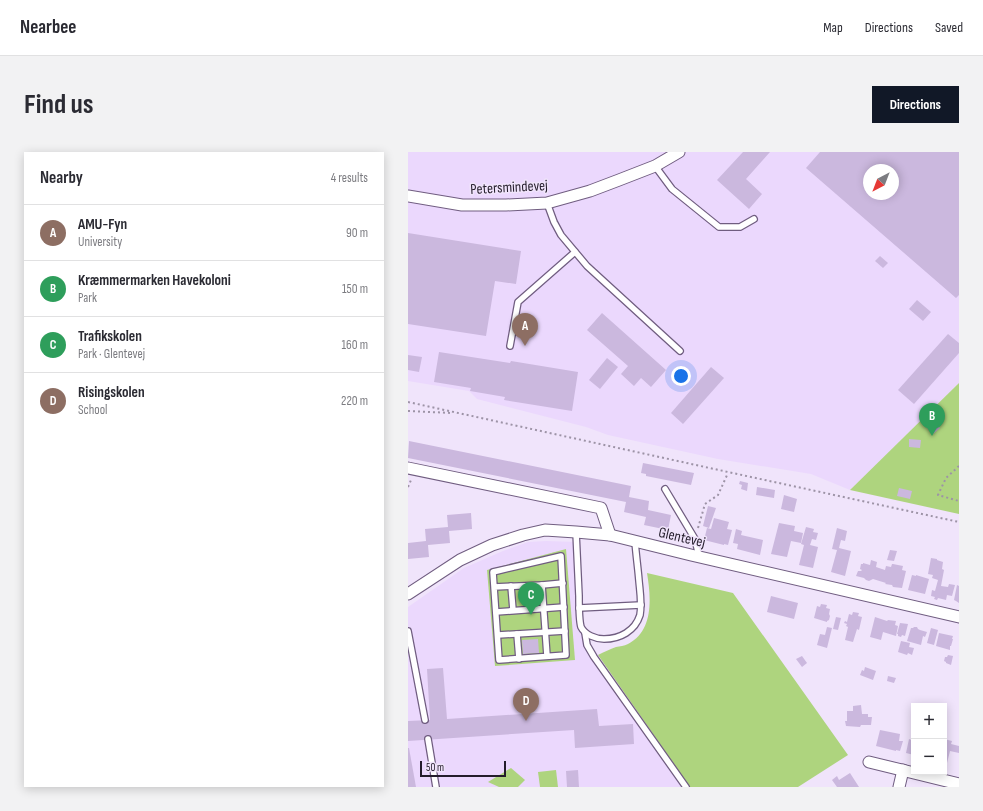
<!DOCTYPE html>
<html lang="en">
<head>
<meta charset="utf-8">
<style>
  :root { --surface:#fff; --page:#f2f2f3; --text:#2b2b33; --muted:#7c7c81; --line:#e1e1e2; --accent:#111827 }
  body { margin:0; font-family:"Sofia Sans Condensed",sans-serif; background:var(--page); color:var(--text) }
  .controls { position:absolute; right:12px; bottom:12px; display:grid; overflow:hidden; border-radius:0px; box-shadow:0 2px 10px #0003 }
  .controls button { width:36px; height:36px; display:grid; place-items:center; padding:0; border:0; border-bottom:1px solid var(--line); background:var(--surface); color:var(--text); font:20px sans-serif }
  .compass { position:absolute; left:455px; top:12px; width:36px; height:36px; border-radius:50%; background:var(--surface); box-shadow:0 2px 10px #0003; rotate:222deg }
  .scale { position:absolute; left:12px; bottom:10px; width:86px; box-sizing:border-box; padding-left:4px; border:2px solid #241d2b; border-top:0; font-size:11px; line-height:14px; white-space:nowrap; color:#241d2b; -webkit-text-stroke:3px #f0e4fb; paint-order:stroke }
  .you { position:absolute; left:273px; top:224px; width:14px; height:14px; margin:-10px; border:3px solid #fff; border-radius:50%; background:#1a73e8; box-shadow:0 0 0 6px #1a73e833 }
  .badge { display:grid; place-items:center; width:26px; height:26px; border-radius:50%; background:var(--accent); color:#fff; font-size:13px; font-weight:700 }
  .pin { position:absolute; translate:-50% -33px; filter:drop-shadow(0 1px 2px #0008) }
  .pin::after { content:''; position:absolute; top:21px; width:14px; height:12px; background:inherit; clip-path:polygon(0 0,100% 0,50% 100%) }
  .list { margin:0; padding:0; list-style:none }
  h2 { display:flex; justify-content:space-between; align-items:center; height:52px; margin:0; padding:0 16px; font-size:17px }
  h2 small { font-size:13px; font-weight:400; color:var(--muted) }
  .list li { display:grid; grid-template-columns:26px 1fr auto; gap:12px; align-items:center; box-sizing:border-box; height:56px; padding:0 16px; border-top:1px solid var(--line) }
  .list b { display:block; font-size:15px; white-space:nowrap }
  .list p { margin:0; font-size:13px; white-space:nowrap; color:var(--muted) }
  .list em { font-size:13px; font-style:normal; color:var(--muted) }
  .map { position:relative; flex:none; width:551px; height:635px; overflow:hidden; border-radius:0px }
  header { display:flex; align-items:center; gap:24px; box-sizing:border-box; height:56px; padding:0 20px; background:var(--surface); border-bottom:1px solid var(--line) }
  header strong { font-size:19px }
  nav { display:flex; gap:22px; margin-inline-start:auto; font-size:14px }
  .intro { display:flex; align-items:center; justify-content:space-between; box-sizing:border-box; height:96px; padding:0 24px }
  h1 { margin:0; font-size:28px }
  .button { padding:10px 18px; border-radius:0px; background:var(--accent); color:#fff; font-size:14px; font-weight:700 }
  main { display:flex; gap:24px; padding:0 24px }
  aside { flex:1; background:var(--surface); border-radius:0px; box-shadow:0 2px 10px #0003 }
  .map>svg:first-child { display:block }
  .built { fill:#ebd8fd; fill-rule:evenodd }
  .green { fill:#aed47e }
  .building { fill:#cbb8de; fill-rule:evenodd }
  .lines { fill:none; stroke-linecap:round; stroke-linejoin:round }
  .service-casing { stroke:#705d80; stroke-width:8 }
  .minor-casing { stroke:#705d80; stroke-width:13 }
  .path { stroke:#9d93a6; stroke-width:2; stroke-dasharray:2 3; stroke-linecap:butt }
  .service { stroke:#fff; stroke-width:5.5 }
  .minor { stroke:#fff; stroke-width:11 }
  .labels { text-anchor:middle; stroke-width:3; stroke-linejoin:round; paint-order:stroke }
  .street-label { font-size:15px; fill:#241d2b; stroke:#f0e4fb }
</style>
</head>
<body>
<header>
<strong>Nearbee</strong>
<nav><a>Map</a><a>Directions</a><a>Saved</a></nav>
</header>
<div class="intro"><h1>Find us</h1><a class="button">Directions</a></div>
<main>
<aside>
<h2>Nearby<small>4 results</small></h2>
<ul class="list">
<li><span class="badge" style="background:#8d6e63">A</span><div><b>AMU-Fyn</b><p>University</p></div><em>90 m</em></li>
<li><span class="badge" style="background:#2e9e5b">B</span><div><b>Kræmmermarken Havekoloni</b><p>Park</p></div><em>150 m</em></li>
<li><span class="badge" style="background:#2e9e5b">C</span><div><b>Trafikskolen</b><p>Park · Glentevej</p></div><em>160 m</em></li>
<li><span class="badge" style="background:#8d6e63">D</span><div><b>Risingskolen</b><p>School</p></div><em>220 m</em></li>
</ul>
</aside>
<div class="map">
<svg width="551" height="635" viewBox="0 0 551 635">
  <rect width="100%" height="100%" fill="#f0e4fb"/>
  <!-- built -->
  <g class="built">
    <path d="M0,0H551V231L442,338L403,322L310,307L200,283L178,275L69,247L61,239L0,229ZM461,18H485V42H461Z"/>
    <path d="M138,389L169,390V473L282,635H0V455L56,416L95,399L120,390Z"/>
  </g>
  <!-- green -->
  <g class="green">
    <path d="M551,231V362L442,338Z"/>
    <path d="M158,397L167,508L87,514L79,418Z"/>
    <path d="M239,421L325,441L440,603L390,635H282L190,503C196,500 202,497 208,495C212,494 216,494 220,492C246,479 243,445 239,421Z"/>
    <path d="M103,616L117,628L110,635H91L80,630Z"/>
    <path d="M148,618L150,635H132L130,620Z"/>
  </g>
  <!-- building -->
  <g class="building">
    <path d="M335,0H362L338,27L354,42L341,57L309,28Z"/>
    <path d="M412,0H551V143L548,146L398,16ZM461,18H485V42H461Z"/>
    <path d="M0,81L113,99L108,132L87,129L78,184L0,172Z"/>
    <path d="M472,104L480,111L475,116L467,109Z"/>
    <path d="M509,148L523,160L515,169L501,157Z"/>
    <path d="M194,161L258,218L243,235L233,226L226,234L213,222L220,214L179,178Z"/>
    <path d="M540,182L551,191V201L506,252L490,238Z"/>
    <path d="M31,200L102,211L103,209L170,220L164,259L96,248L97,245L62,239L63,236L26,230Z"/>
    <path d="M0,203L14,205L11,220L0,218Z"/>
    <path d="M199,206L210,215L192,237L181,228Z"/>
    <path d="M303,215L316,226L275,272L263,261Z"/>
    <path d="M523,267L532,276L525,282L516,273Z"/>
    <path d="M501,287L513,288L512,296L501,295Z"/>
    <path d="M1,289L223,334L221,345L241,349L240,358L263,363L260,378L236,373L238,365L216,360L218,350L0,306Z"/>
    <path d="M235,311L286,321L283,333L238,324V322L233,321Z"/>
    <path d="M332,329L340,331L339,339L333,337L334,333L331,332Z"/>
    <path d="M349,335L367,338L366,346L348,343Z"/>
    <path d="M491,336L504,339L502,347L489,344Z"/>
    <path d="M376,343L389,347L386,360L373,357Z"/>
    <path d="M300,354L308,356L301,376L295,374Z"/>
    <path d="M63,361L64,377L41,379L42,391L20,393L21,405L0,407V391L18,389L17,377L40,375L39,363Z"/>
    <path d="M306,366L321,370L319,377L324,378L320,393L316,392V393L296,388L299,376L303,377Z"/>
    <path d="M371,371L387,374L386,379L395,381L393,391L383,389L379,405L363,402Z"/>
    <path d="M398,375L406,377L405,380L410,381L408,388L404,387L402,393L410,395L405,416L391,413L396,393L393,392Z"/>
    <path d="M429,376L439,379L437,389L433,388L431,396L443,399L437,424L423,420L429,398L424,397Z"/>
    <path d="M328,377L334,379L333,383L355,388L352,403L329,397L330,392L325,391Z"/>
    <path d="M482,398L489,399L486,409L479,408Z"/>
    <path d="M523,406L529,407V408L535,410L534,417L536,418L533,434L540,435L541,432L547,433L544,444L539,443L538,448L530,446L529,448L526,447L527,445L523,444L524,438L527,439L530,428L524,426L525,423L520,422Z"/>
    <path d="M463,408L469,410L468,415L477,418L478,414L483,415L484,412H485L495,414L494,418L498,419L494,436L485,435L484,433L477,432L478,431L465,427L461,429L458,428L456,426L448,424L450,419H453L454,418L452,417L453,412H455V411L462,413Z"/>
    <path d="M504,423L508,424V423L521,427L517,442L500,438Z"/>
    <path d="M549,433L551,434V451L548,449L546,448Z"/>
    <path d="M363,444L390,451L386,467L359,460Z"/>
    <path d="M413,452L419,453L418,456L422,457L421,462L422,464L421,468L419,469V470L406,466L409,454L412,455Z"/>
    <path d="M445,460L451,461L450,464L454,465L451,478L449,477L445,490L437,488L440,475L438,474L439,472L436,471L437,469L439,470L441,462L444,463Z"/>
    <path d="M428,465L433,466L430,478L425,477Z"/>
    <path d="M467,465L479,469L480,468L488,469L487,473L490,474L488,484L475,480L473,488L462,485Z"/>
    <path d="M492,471L500,472L497,484L494,483L493,485L490,484V482H489Z"/>
    <path d="M419,475L424,476L419,496L409,493L412,482L417,483Z"/>
    <path d="M506,475H509L510,477L512,478L519,480L517,485L515,484L513,493L499,489L503,476H505Z"/>
    <path d="M523,476L530,478L526,493L519,491Z"/>
    <path d="M531,481L545,484L544,487H545L543,494H542V498L528,494Z"/>
    <path d="M130,487L131,501L115,502L114,488Z"/>
    <path d="M493,489L502,491L501,495L506,496L504,503L500,501L499,503L490,500Z"/>
    <path d="M540,503L545,504L543,513L538,511V510L536,509L537,505H539Z"/>
    <path d="M394,504L399,511L394,515L388,507Z"/>
    <path d="M457,515L468,519L465,528L452,523L454,518L456,519Z"/>
    <path d="M35,516L39,567L189,557L191,574L225,572L226,592L167,596L166,578L0,589V569L22,568L19,517Z"/>
    <path d="M480,524L488,526L486,531L479,529Z"/>
    <path d="M453,553L454,562H460V565H464L463,573H453L452,575L438,574L437,569H439V559H445V554Z"/>
    <path d="M472,578L492,582L491,589H495L492,599L488,598V599L468,594Z"/>
    <path d="M501,587L506,589V603L498,601Z"/>
    <path d="M536,587L544,589L543,592L551,594V601L542,599L539,611L536,610Z"/>
    <path d="M0,596H1L8,635H0Z"/>
    <path d="M170,618L171,635H159L158,619Z"/>
    <path d="M442,621L451,635H429L424,628L429,624L431,628Z"/>
  </g>
  <g class="lines">
    <defs>
      <g id="service">
        <path d="M247,14L264,37L311,75H332L346,67"/>
        <path d="M139,51L146,70L153,83L179,114L272,199"/>
        <path d="M102,194L110,150L167,100"/>
        <path d="M257,337L287,387L291,404"/>
        <path d="M168,380C169,401 170,423 171,444C171,452 171,468 173,475C177,483 188,487 196,487C212,487 227,479 232,463C234,452 232,440 231,429C230,416 228,403 227,389"/>
        <path d="M134,433L155,431"/>
        <path d="M103,434L105,458"/>
        <path d="M86,435L85,420L153,404L158,503L91,508L86,435L134,433L139,504"/>
        <path d="M171,456L233,453"/>
        <path d="M88,460L156,455"/>
        <path d="M0,479L17,568"/>
        <path d="M177,481L179,493L186,505L278,635"/>
        <path d="M109,482L111,507"/>
        <path d="M90,483L157,479"/>
        <path d="M20,587L28,635"/>
      </g>
      <g id="minor">
        <path d="M0,44L54,53H98L139,51L182,39L211,28L247,14L271,0"/>
        <path d="M0,316L193,356L202,383"/>
        <path d="M0,442L52,408L84,393L115,383L137,378L168,380L202,383L283,403L551,465"/>
        <path d="M461,610L551,632"/>
        <path d="M491,635L495,618"/>
      </g>
    </defs>
    <!-- service casing -->
    <use href="#service" class="service-casing"/>
    <!-- minor casing -->
    <use href="#minor" class="minor-casing"/>
    <!-- path -->
    <g class="path">
      <path d="M0,250L320,320L551,370"/>
      <path d="M0,259L44,261"/>
      <path d="M551,314L538,326L530,343L551,349"/>
      <path d="M0,335L3,328"/>
      <path d="M290,376L297,352L310,343L320,321"/>
    </g>
    <!-- service -->
    <use href="#service" class="service"/>
    <!-- minor -->
    <use href="#minor" class="minor"/>
  </g>
  <g class="labels">
    <!-- street labels -->
    <g class="street-label">
      <text transform="translate(101 35) rotate(-3)" y="5">Petersmindevej</text>
      <text transform="translate(274 385) rotate(13)" y="5">Glentevej</text>
    </g>
  </g>
</svg>
<div class="controls">
<button>+</button>
<button>−</button>
</div>
<svg class="compass" viewBox="-18 -18 36 36"><path d="M0-13l5 13h-10z" fill="#e53935"/><path d="M0 13l5-13h-10z" fill="#7c7c81"/></svg>
<div class="scale">50 m</div>
<div class="you"></div>
<div class="pin badge" style="left:117px;top:194px;background:#8d6e63">A</div>
<div class="pin badge" style="left:524px;top:284px;background:#2e9e5b">B</div>
<div class="pin badge" style="left:123px;top:463px;background:#2e9e5b">C</div>
<div class="pin badge" style="left:118px;top:569px;background:#8d6e63">D</div>
</div>
</main>
</body>
</html>
